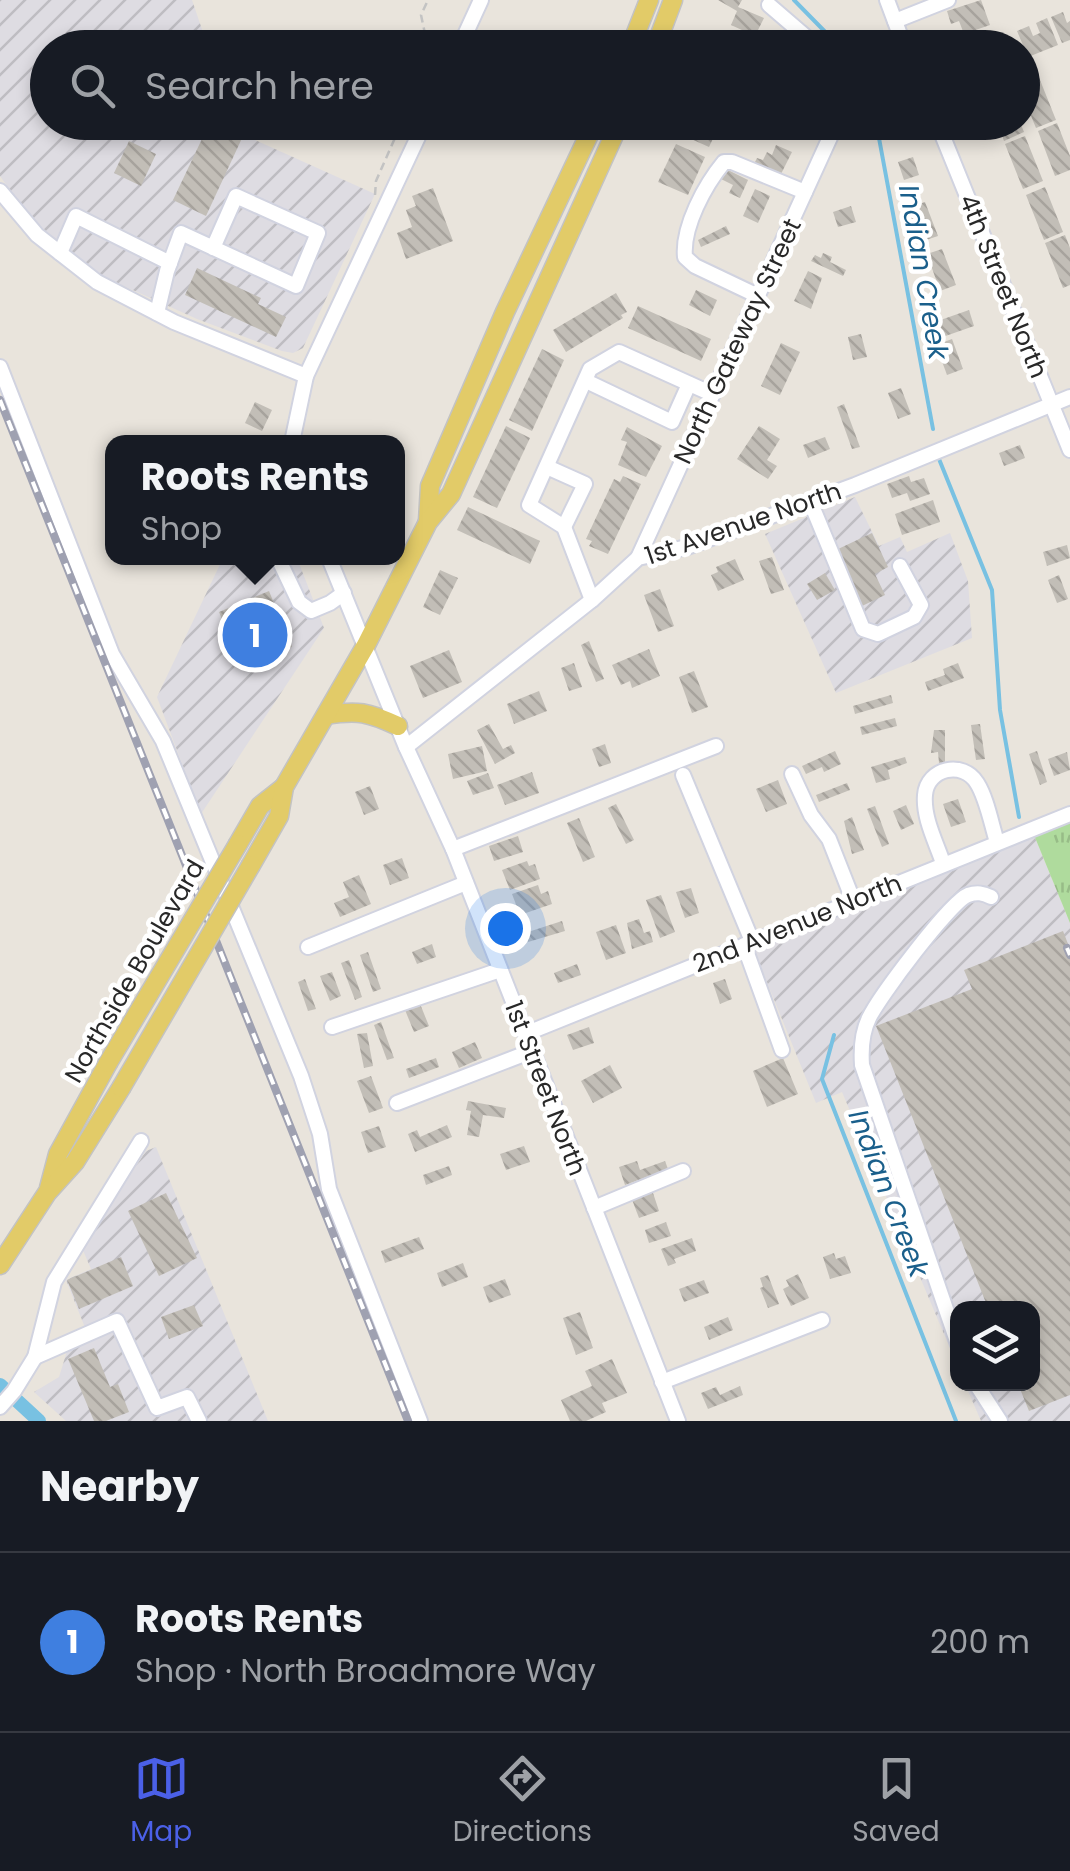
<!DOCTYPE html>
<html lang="en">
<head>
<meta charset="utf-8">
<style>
  :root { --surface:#171b24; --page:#242831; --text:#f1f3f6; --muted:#9ea1a6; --line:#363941; --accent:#4b60e7 }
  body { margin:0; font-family:Poppins,sans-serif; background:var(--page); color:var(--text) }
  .controls { position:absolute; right:30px; bottom:30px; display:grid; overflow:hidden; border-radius:20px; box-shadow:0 5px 15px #0003 }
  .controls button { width:90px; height:90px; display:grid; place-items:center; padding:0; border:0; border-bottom:2px solid var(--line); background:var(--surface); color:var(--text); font:50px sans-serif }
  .you { position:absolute; left:505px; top:928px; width:35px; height:35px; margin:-25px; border:8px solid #fff; border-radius:50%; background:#1a73e8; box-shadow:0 0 0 15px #1a73e833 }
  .badge { display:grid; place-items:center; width:65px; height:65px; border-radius:50%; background:var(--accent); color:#fff; font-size:32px; font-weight:700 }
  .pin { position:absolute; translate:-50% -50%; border:5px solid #fff; box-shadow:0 2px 10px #0006 }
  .popup { position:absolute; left:105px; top:435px; width:300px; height:130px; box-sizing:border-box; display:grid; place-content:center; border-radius:20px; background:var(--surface); filter:drop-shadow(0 2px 8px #0005); font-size:32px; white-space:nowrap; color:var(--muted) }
  .popup b { font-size:38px; color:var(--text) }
  .popup::after { content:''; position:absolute; left:50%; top:100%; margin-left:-20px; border:20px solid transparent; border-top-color:var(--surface) }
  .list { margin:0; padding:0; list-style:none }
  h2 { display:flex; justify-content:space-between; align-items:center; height:130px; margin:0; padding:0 40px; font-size:42px }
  h2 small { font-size:32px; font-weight:400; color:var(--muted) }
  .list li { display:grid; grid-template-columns:65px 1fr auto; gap:30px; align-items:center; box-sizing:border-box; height:180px; padding:0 40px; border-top:2px solid var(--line) }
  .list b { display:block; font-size:38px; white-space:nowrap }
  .list p { margin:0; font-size:32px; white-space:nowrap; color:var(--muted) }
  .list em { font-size:32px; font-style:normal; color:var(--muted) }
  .icon { flex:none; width:55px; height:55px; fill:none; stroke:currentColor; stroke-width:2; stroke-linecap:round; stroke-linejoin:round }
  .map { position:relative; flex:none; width:1070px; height:1421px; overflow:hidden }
  .search { position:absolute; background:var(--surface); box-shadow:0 5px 15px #0003; left:30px; right:30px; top:30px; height:110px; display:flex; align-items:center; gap:25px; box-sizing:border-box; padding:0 35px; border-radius:55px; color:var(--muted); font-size:38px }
  .sheet { height:310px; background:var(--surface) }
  nav { display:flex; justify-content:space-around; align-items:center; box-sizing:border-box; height:140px; border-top:2px solid var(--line); background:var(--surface); font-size:28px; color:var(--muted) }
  nav a { display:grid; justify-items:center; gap:5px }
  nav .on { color:var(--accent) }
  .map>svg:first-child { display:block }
  .industrial { fill:url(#industrial-furrows) }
  .park { fill:url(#park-tufts) }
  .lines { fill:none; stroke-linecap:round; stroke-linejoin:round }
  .stream { stroke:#78c1e2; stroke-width:4 }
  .canal { stroke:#78c1e2; stroke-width:14 }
  .building { fill:url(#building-back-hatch) }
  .minor-casing { stroke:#d1d3e0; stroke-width:18 }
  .major-casing { stroke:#c3c3c3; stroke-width:21 }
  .path { stroke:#c3c3c3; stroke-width:2.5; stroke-dasharray:8 5; stroke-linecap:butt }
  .minor { stroke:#fff; stroke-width:14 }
  .major { stroke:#e2cb68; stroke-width:18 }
  .rail-casing { stroke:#9fa1b1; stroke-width:8 }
  .rail { stroke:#fff; stroke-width:4; stroke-dasharray:11; stroke-linecap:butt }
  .major-bridge-casing { stroke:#c3c3c3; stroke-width:21; stroke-linecap:butt }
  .major-bridge { stroke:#e2cb68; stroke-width:18 }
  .labels { text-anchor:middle; stroke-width:9; stroke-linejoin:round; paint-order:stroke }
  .street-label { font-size:25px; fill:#282828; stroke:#fff }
  .water-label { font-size:28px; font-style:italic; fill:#1a5f8b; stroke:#fff }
</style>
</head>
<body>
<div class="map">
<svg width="1070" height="1421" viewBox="0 0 1070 1421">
  <defs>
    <pattern id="industrial-furrows" width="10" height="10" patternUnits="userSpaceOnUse" patternTransform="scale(2.5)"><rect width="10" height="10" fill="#dedce2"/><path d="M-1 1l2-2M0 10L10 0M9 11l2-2" fill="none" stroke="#bebdc2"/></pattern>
    <pattern id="park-tufts" width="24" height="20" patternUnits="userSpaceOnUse" patternTransform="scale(2.5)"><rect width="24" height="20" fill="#afdb9d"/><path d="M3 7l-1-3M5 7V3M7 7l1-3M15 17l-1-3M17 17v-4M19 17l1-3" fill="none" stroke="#97bc87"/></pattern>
    <pattern id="building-back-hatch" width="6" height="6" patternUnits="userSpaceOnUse" patternTransform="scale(2.5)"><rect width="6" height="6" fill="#c2beb7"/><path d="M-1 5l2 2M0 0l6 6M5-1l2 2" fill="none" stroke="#a7a39d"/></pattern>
  </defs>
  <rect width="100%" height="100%" fill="#e9e4dc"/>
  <!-- industrial -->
  <g class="industrial">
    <path d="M0,0H192L208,47L48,48V122L239,123L244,135L375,194L303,348L293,353L282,351L197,319L84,268L25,211L0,176Z"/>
    <path d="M855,497L879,546L900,537L907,552L950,533L968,581L972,638L836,693L765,534Z"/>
    <path d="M223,558H297L324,628L201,814L157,697Z"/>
    <path d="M1034,835L1070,923V1421H981L965,1384H1032V1308H958L957,1365L842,1092L816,1103L754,950Z"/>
    <path d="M156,1147L268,1421H66L34,1392L59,1377L68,1348L90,1340L66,1280L91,1269L82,1248L146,1151Z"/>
  </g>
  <!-- park -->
  <path class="park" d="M1070,820V923L1034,835Z"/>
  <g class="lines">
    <!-- stream -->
    <g class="stream">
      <path d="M794,0L841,48"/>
      <path d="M876,122L933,429"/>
      <path d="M939,459L992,590L1000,710L1019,817"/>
      <path d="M834,1035L822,1079L956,1421"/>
    </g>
    <!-- canal -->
    <path class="canal" d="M0,1385L39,1421"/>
  </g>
  <!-- building -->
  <g class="building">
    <path d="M718,0H742L738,7L764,18L755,36L731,25L737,11Z"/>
    <path d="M981,0L990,25L964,34L959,21L951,24L947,11Z"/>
    <path d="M1063,12L1067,23L1070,21V40L1062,43L1051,17Z"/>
    <path d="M1047,18L1058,45L1028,57L1017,31L1029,26L1033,36L1040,33L1036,23Z"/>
    <path d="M1038,75L1056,120L1036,128L1022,94V81Z"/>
    <path d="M210,122L243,136L206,216L173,200Z"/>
    <path d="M686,122H721L709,147L680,134Z"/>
    <path d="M997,122H1020L1024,132L1004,141Z"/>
    <path d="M1057,123L1070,156V170L1055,176L1038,131Z"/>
    <path d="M1025,136L1043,181L1023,189L1005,144Z"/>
    <path d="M129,141L156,154L141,186L114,173Z"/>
    <path d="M676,144L705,157L688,195L658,182Z"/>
    <path d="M776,145L792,152L779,178L753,166L757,158L763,160L767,152L772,155Z"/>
    <path d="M913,157L919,175L904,180L898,162Z"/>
    <path d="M726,169L748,180L740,198L729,193L733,185L721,179Z"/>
    <path d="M1045,187L1063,232L1044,240L1026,195Z"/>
    <path d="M433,188L453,241L406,259L397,233L412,227L406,210L416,206L412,196Z"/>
    <path d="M755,189L770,196L758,223L743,216Z"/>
    <path d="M925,202L938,236L920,242L907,208Z"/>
    <path d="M851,206L856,222L838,227L833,212Z"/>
    <path d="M726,226L730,234L701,247L698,240Z"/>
    <path d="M1065,235L1070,248V285L1063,288L1045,243Z"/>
    <path d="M942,249L956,285L940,291L927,254Z"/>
    <path d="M823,253L832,257L830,262L846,270L843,276L811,261L815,255L821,258Z"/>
    <path d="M197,268L261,298L258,304L286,317L276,337L185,295Z"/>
    <path d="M808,271L822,278L811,309L794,301Z"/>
    <path d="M696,290L717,300L710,316L689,305Z"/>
    <path d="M616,293L627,312L621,315L623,318L566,352L553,330Z"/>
    <path d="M638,306L711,339L701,361L628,328Z"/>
    <path d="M969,310L974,326L937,339L932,323Z"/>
    <path d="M861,334L867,357L853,360L848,337Z"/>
    <path d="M952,339L963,369L947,375L936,345Z"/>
    <path d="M781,343L800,352L780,395L761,386Z"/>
    <path d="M542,349L564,360L532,431L509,420Z"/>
    <path d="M901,388L911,414L898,419L888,393Z"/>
    <path d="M255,402L272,410L262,431L245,423Z"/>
    <path d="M844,404L860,447L852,449L837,407Z"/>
    <path d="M506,426L530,438L497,508L473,497Z"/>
    <path d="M759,426L780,439L767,460L777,466L768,479L737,459Z"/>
    <path d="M627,427L662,446L646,477L618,465L627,442L621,440Z"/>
    <path d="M825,437L830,449L808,458L803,445Z"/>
    <path d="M1020,445L1025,458L1004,466L999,453Z"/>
    <path d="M623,476L641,484L608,554L589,546L592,541L586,539L614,479L620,482Z"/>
    <path d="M909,476L911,482L924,478L930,494L910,501L907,493L892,498L887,484Z"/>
    <path d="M933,500L940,522L902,535L895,514Z"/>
    <path d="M468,507L540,541L530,564L457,530Z"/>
    <path d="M872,533L888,567L875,574L885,595L862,606L836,550Z"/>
    <path d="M1067,545L1070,558L1047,566L1043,552Z"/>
    <path d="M772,557L784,590L771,594L759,561Z"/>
    <path d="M735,559L744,580L718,591L711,575L718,572L716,567Z"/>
    <path d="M440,570L458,578L440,615L423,607Z"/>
    <path d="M825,573L835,590L817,600L807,584Z"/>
    <path d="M1059,575L1068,599L1057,603L1048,580Z"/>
    <path d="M660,589L674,626L658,632L644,595Z"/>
    <path d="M269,591L292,647L284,650L286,656L253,670L251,663L242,667L219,612Z"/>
    <path d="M589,641L604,679L596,682L581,645Z"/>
    <path d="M649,649L660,676L632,688L630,681L621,685L612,665Z"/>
    <path d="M449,650L462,682L423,698L410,666Z"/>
    <path d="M574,663L582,687L569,691L561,668Z"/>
    <path d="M958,663L964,678L928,691L925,682L945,675L943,669Z"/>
    <path d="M694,671L708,707L692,713L679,677Z"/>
    <path d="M539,691L547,711L514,724L507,704Z"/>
    <path d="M891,695L893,703L855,714L853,706Z"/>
    <path d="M895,718L897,726L862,735L860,727Z"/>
    <path d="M489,724L503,749L511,745L515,753L495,764L477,730Z"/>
    <path d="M980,724L985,759L976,760L971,725Z"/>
    <path d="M934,730H945V763H939L938,752L931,753Z"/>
    <path d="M605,744L611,763L599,767L592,749Z"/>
    <path d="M482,746L487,771L453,779L448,754Z"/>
    <path d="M835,751L841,764L824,772L822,767L806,774L802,766Z"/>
    <path d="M1037,751L1047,782L1040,785L1029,754Z"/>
    <path d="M1067,752L1070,770L1054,776L1048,759Z"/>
    <path d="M905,757L907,763L888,770L890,779L876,783L871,767Z"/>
    <path d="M532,772L539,793L505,805L497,785Z"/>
    <path d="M488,773L494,788L473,795L467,781Z"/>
    <path d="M778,780L787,804L766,812L756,789Z"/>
    <path d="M847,783L850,790L819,802L816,795Z"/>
    <path d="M370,786L379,809L364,815L355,792Z"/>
    <path d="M958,799L966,822L951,827L943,804Z"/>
    <path d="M616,804L634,840L626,844L608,808Z"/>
    <path d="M906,805L914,824L901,830L893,811Z"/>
    <path d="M875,806L889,844L882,847L867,809Z"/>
    <path d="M852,817L864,850L852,854L844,821Z"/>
    <path d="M579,818L595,857L583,862L567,823Z"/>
    <path d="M518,836L523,852L494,861L489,846Z"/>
    <path d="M402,858L409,878L390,885L383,865Z"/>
    <path d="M527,861L529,866L535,864L540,879L510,890L502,870Z"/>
    <path d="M359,875L371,904L340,917L334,903L349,897L343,882Z"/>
    <path d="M538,885L541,894L548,891L552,904L520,915L512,894Z"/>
    <path d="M691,888L699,913L685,918L676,892Z"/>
    <path d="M661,895L675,932L660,938L646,900Z"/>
    <path d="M639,919L644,933L650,931L653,942L632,949L627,923Z"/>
    <path d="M562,921L565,931L528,942L525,933Z"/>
    <path d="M616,925L626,953L606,960L596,932Z"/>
    <path d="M1063,931L1070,949V1395L1029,1411L1018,1384H1032V1308H988L876,1026L972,989L964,970Z"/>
    <path d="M432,944L436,957L417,964L412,952Z"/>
    <path d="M368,952L381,989L373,992L360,955Z"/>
    <path d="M349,960L362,997L355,1000L341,963Z"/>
    <path d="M577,964L581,975L558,983L554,973Z"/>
    <path d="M332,972L341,996L330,1001L320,976Z"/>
    <path d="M305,979L316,1009L308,1011L298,982Z"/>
    <path d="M725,979L732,999L720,1004L713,983Z"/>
    <path d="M418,999L429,1026L414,1032L403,1005Z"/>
    <path d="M381,1022L394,1058L387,1060L374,1025Z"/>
    <path d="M589,1027L594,1043L573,1050L567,1035Z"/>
    <path d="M367,1033L373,1066L364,1068L357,1034Z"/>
    <path d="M475,1042L482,1058L459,1068L452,1052Z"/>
    <path d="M436,1058L439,1067L409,1078L406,1069Z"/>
    <path d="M783,1058L798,1094L767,1107L753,1071Z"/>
    <path d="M610,1065L622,1088L593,1103L581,1081Z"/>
    <path d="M371,1076L383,1108L369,1113L357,1081Z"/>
    <path d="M468,1101L506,1108L504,1118L483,1115L479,1137L467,1135L471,1111L466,1110Z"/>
    <path d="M447,1125L452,1137L415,1152L408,1134L417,1130L420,1137Z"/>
    <path d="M379,1126L386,1147L368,1153L361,1132Z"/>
    <path d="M524,1146L530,1162L506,1170L500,1154Z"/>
    <path d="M637,1161L640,1170L665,1161L668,1169L625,1185L619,1167Z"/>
    <path d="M449,1166L452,1175L426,1185L423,1175Z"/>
    <path d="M652,1190L659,1211L639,1218L631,1197Z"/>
    <path d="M166,1193L197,1258L159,1276L128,1211Z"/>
    <path d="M666,1222L671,1236L649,1243L645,1230Z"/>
    <path d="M419,1237L424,1249L385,1263L381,1251Z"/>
    <path d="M692,1238L696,1251L674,1259L676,1263L668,1266L661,1249Z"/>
    <path d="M834,1253L836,1259L845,1256L851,1273L830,1279L823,1257Z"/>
    <path d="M121,1257L133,1286L79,1309L67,1280Z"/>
    <path d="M463,1263L468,1277L442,1287L437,1273Z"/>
    <path d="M798,1274L809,1298L791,1306L783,1289L789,1286L786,1280Z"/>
    <path d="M768,1275L779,1304L768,1308L760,1288L763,1287L760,1278Z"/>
    <path d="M505,1279L511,1295L489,1303L483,1287Z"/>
    <path d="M704,1280L709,1293L684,1302L679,1289Z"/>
    <path d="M194,1305L203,1326L169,1339L161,1317Z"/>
    <path d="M580,1312L593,1348L576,1355L563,1318Z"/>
    <path d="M728,1317L733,1330L709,1340L704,1327Z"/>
    <path d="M94,1348L110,1387L118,1384L129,1412L106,1421H94L68,1359Z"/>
    <path d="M612,1359L627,1393L602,1403L606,1412L586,1421H570L561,1400L592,1386L585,1371Z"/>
    <path d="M740,1386L743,1395L708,1409L701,1393L716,1387L720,1395Z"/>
  </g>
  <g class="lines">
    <defs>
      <g id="minor">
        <path d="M887,0L905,48"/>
        <path d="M769,5L819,48"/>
        <path d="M895,21L948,0"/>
        <path d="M459,48L481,0"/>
        <path d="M937,122L1070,450"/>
        <path d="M0,191L37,235L97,282L174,322L306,376"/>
        <path d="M60,253L76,216L170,263"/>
        <path d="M758,296L695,266L685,257C682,227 705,185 724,162H732L805,192"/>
        <path d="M157,313L167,271L181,233L296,286L318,233L236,196L213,248"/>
        <path d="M0,367L112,654L163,741L301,1076L320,1134L329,1189L420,1421"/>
        <path d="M586,381L672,422L689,384"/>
        <path d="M292,442L306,376L425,122"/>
        <path d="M547,467L585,484L564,527"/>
        <path d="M810,501L863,629L878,634L914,617L921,605L900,566"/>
        <path d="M278,558L299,602L311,611L330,603L344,593"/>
        <path d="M329,558L406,747L453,849L678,1421"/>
        <path d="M638,558L837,122"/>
        <path d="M592,600L564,527L529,505L590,369L619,352L712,394"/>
        <path d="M406,747L592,600L638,558L687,547L855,485L1070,397"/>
        <path d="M792,774L811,815L829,839L853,900"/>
        <path d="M683,775L752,941"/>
        <path d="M453,849L716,746"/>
        <path d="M943,863C936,842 923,818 925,795C927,768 963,760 977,783C987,799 991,823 997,842"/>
        <path d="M744,945L782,1050"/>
        <path d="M308,947L466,883"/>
        <path d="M332,1027L500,970"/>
        <path d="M525,1034L1070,814"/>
        <path d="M397,1103L532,1051"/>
        <path d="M594,1208L683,1171"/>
        <path d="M958,1344L862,1065C861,1050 862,1032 869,1018C879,997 950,902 968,895C977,892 983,893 991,897"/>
        <path d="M35,1357L117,1321L157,1408L187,1397L199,1421"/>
        <path d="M662,1382L822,1320"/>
        <path d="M976,1384L1000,1421"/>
        <path d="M0,1407L14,1391L35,1357L54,1282L141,1141"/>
      </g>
      <g id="major">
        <path d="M630,48L649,0"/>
        <path d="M655,48L673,0"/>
        <path d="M428,521L430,486L505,312L595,122"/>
        <path d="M326,715C358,710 368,712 398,726"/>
        <path d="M238,844L260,806L284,787"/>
        <path d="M251,865L279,816L284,787L366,645L428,522L451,494L620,122"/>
        <path d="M49,1188L58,1154L108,1063"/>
        <path d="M0,1265L47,1193L75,1162L121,1088"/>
      </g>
    </defs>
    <!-- minor casing -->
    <use href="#minor" class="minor-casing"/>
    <!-- major casing -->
    <use href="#major" class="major-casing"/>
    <!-- path -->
    <g class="path">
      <path d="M428,48L421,15L428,0"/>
      <path d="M375,195L376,181L402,122"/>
    </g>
    <!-- minor -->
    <use href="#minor" class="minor"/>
    <!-- major -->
    <use href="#major" class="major"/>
    <defs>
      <g id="rail">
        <path d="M0,400L408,1421"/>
        <path d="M1067,948L1070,955"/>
      </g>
    </defs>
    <!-- rail casing -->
    <use href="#rail" class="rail-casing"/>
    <!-- rail -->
    <use href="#rail" class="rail"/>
    <defs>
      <g id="major-bridge">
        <path d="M108,1063L238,844"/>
        <path d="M121,1088L251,865"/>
      </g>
    </defs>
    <!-- major-bridge casing -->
    <use href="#major-bridge" class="major-bridge-casing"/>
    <!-- major-bridge -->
    <use href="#major-bridge" class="major-bridge"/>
  </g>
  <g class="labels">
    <!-- street labels -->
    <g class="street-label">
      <text transform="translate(1004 286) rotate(68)" y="9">4th Street North</text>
      <text transform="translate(737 341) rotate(-65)" y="9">North Gateway Street</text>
      <text transform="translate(743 523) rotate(-19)" y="9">1st Avenue North</text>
      <text transform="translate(797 923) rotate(-22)" y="9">2nd Avenue North</text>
      <text transform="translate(134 971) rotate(-60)" y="9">Northside Boulevard</text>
      <text transform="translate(546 1088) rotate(69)" y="9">1st Street North</text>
    </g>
    <!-- water labels -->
    <g class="water-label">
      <text transform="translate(924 272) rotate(80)" y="10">Indian Creek</text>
      <text transform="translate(889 1193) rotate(69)" y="10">Indian Creek</text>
    </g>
  </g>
</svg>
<div class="controls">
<button><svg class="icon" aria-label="layers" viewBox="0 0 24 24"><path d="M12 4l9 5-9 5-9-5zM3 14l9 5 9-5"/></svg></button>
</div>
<div class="you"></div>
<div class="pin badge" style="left:255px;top:635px;background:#3f7fe0">1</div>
<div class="popup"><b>Roots Rents</b>Shop</div>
<div class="search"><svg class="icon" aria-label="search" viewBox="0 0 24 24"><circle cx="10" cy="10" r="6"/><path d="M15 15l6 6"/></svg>Search here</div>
</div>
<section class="sheet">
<h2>Nearby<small></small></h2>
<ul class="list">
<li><span class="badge" style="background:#3f7fe0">1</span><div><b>Roots Rents</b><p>Shop · North Broadmore Way</p></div><em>200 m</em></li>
</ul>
</section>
<nav>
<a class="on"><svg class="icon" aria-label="map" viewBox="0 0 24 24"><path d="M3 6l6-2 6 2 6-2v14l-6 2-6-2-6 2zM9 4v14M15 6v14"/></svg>Map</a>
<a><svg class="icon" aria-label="directions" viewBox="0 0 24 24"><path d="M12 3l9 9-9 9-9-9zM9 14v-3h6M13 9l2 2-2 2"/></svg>Directions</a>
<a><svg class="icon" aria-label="saved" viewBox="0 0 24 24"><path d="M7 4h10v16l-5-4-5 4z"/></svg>Saved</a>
</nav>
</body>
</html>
